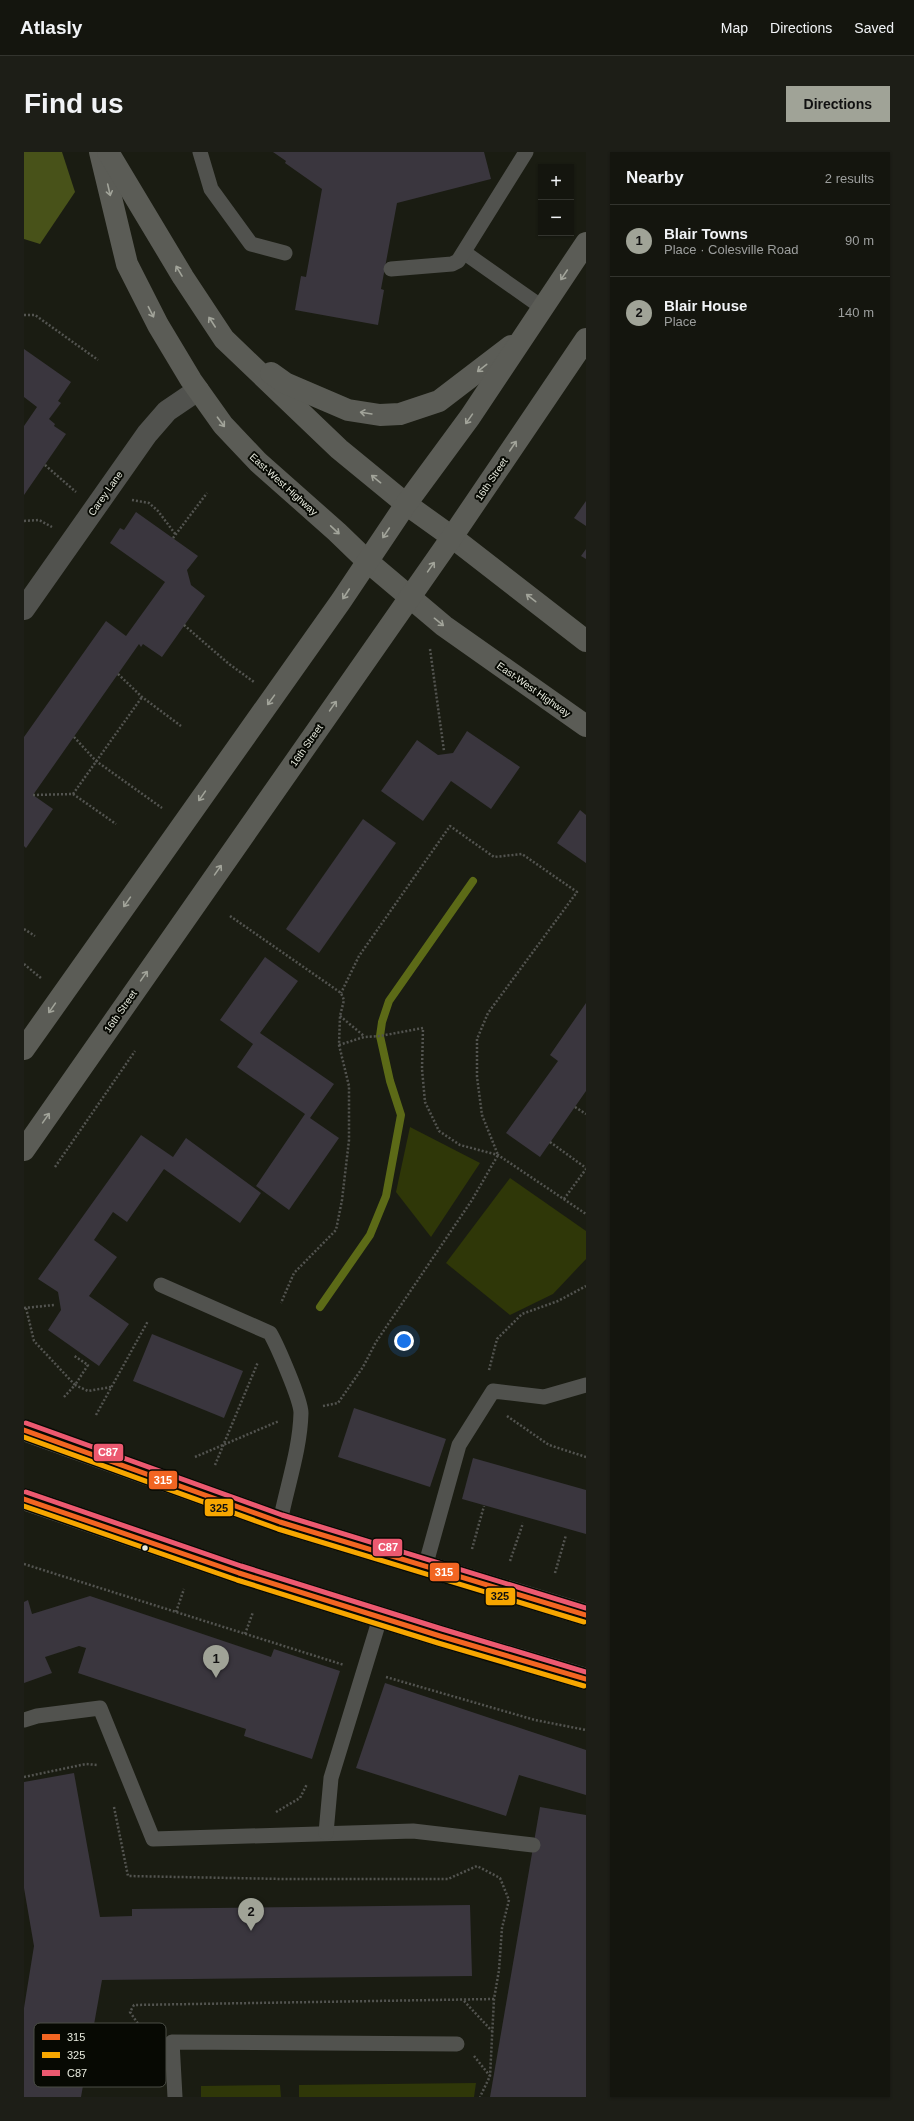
<!DOCTYPE html>
<html lang="en">
<head>
<meta charset="utf-8">
<style>
  :root { --surface:#14150e; --page:#1d1e17; --text:#f1f3f6; --muted:#9d9f9e; --line:#33342e; --accent:#a0a397 }
  body { margin:0; font-family:Arial,sans-serif; background:var(--page); color:var(--text) }
  .controls { position:absolute; right:12px; top:12px; display:grid; overflow:hidden; border-radius:0px; box-shadow:0 1px 3px #0004 }
  .controls button { width:36px; height:36px; display:grid; place-items:center; padding:0; border:0; border-bottom:1px solid var(--line); background:var(--surface); color:var(--text); font:20px sans-serif }
  .you { position:absolute; left:380px; top:1189px; width:14px; height:14px; margin:-10px; border:3px solid #fff; border-radius:50%; background:#1a73e8; box-shadow:0 0 0 6px #1a73e833 }
  .badge { display:grid; place-items:center; width:26px; height:26px; border-radius:50%; background:var(--accent); color:#111; font-size:13px; font-weight:700 }
  .pin { position:absolute; translate:-50% -33px; filter:drop-shadow(0 1px 2px #0008) }
  .pin::after { content:''; position:absolute; top:21px; width:14px; height:12px; background:inherit; clip-path:polygon(0 0,100% 0,50% 100%) }
  .list { margin:0; padding:0; list-style:none }
  h2 { display:flex; justify-content:space-between; align-items:center; height:52px; margin:0; padding:0 16px; font-size:17px }
  h2 small { font-size:13px; font-weight:400; color:var(--muted) }
  .list li { display:grid; grid-template-columns:26px 1fr auto; gap:12px; align-items:center; box-sizing:border-box; height:72px; padding:0 16px; border-top:1px solid var(--line) }
  .list b { display:block; font-size:15px; white-space:nowrap }
  .list p { margin:0; font-size:13px; white-space:nowrap; color:var(--muted) }
  .list em { font-size:13px; font-style:normal; color:var(--muted) }
  .map { position:relative; flex:none; width:562px; height:1945px; overflow:hidden; border-radius:0px }
  header { display:flex; align-items:center; gap:24px; box-sizing:border-box; height:56px; padding:0 20px; background:var(--surface); border-bottom:1px solid var(--line) }
  header strong { font-size:19px }
  nav { display:flex; gap:22px; margin-inline-start:auto; font-size:14px }
  .intro { display:flex; align-items:center; justify-content:space-between; box-sizing:border-box; height:96px; padding:0 24px }
  h1 { margin:0; font-size:28px }
  .button { padding:10px 18px; border-radius:0px; background:var(--accent); color:#111; font-size:14px; font-weight:700 }
  main { display:flex; gap:24px; padding:0 24px }
  aside { flex:1; background:var(--surface); border-radius:0px; box-shadow:0 1px 3px #0004 }
  .map>svg:first-child { display:block }
  .green { fill:#2f3708 }
  .forest { fill:#485219 }
  .lines { fill:none; stroke-linecap:round; stroke-linejoin:round }
  .stream { stroke:#5c6a17; stroke-width:8 }
  .building { fill:#3a363e }
  .path { stroke:#535450; stroke-width:2.5; stroke-dasharray:2 2; stroke-linecap:butt }
  .service { stroke:#51524e; stroke-width:15 }
  .minor { stroke:#51524e; stroke-width:22 }
  .primary { stroke:#5b5c56; stroke-width:22 }
  .bus-1-casing { stroke:#070903; stroke-width:8 }
  .bus-2-casing { stroke:#070903; stroke-width:8 }
  .bus-3-casing { stroke:#070903; stroke-width:8 }
  .bus-1 { stroke:#f26522; stroke-width:5 }
  .bus-2 { stroke:#f7a600; stroke-width:5 }
  .bus-3 { stroke:#ec5970; stroke-width:5 }
  .oneway { stroke:#a2a49a }
  .bus-dot { fill:#e8ebdf; stroke:#070903; stroke-width:1.5 }
  .labels { text-anchor:middle; stroke-width:4; stroke-linejoin:round; paint-order:stroke }
  .street-label { font-size:10px; fill:#e8ebdf; stroke:#070903 }
  .key { fill:#070903; stroke:#4a4d45; stroke-width:1 }
  .key-label { font-size:11px; fill:#e8ebdf }
  .line-badge { stroke:#070903; stroke-width:1.5 }
  .badge-label { font-size:11px; text-anchor:middle; font-weight:bold; fill:#fff }
  .pale-badge-label { font-size:11px; text-anchor:middle; font-weight:bold; fill:#111 }
</style>
</head>
<body>
<header>
<strong>Atlasly</strong>
<nav><a>Map</a><a>Directions</a><a>Saved</a></nav>
</header>
<div class="intro"><h1>Find us</h1><a class="button">Directions</a></div>
<main>
<div class="map">
<svg width="562" height="1945" viewBox="0 0 562 1945">
  <rect width="100%" height="100%" fill="#1a1c12"/>
  <!-- green -->
  <g class="green">
    <path d="M386,975L456,1011L407,1085L372,1040Z"/>
    <path d="M486,1026L562,1079V1107L529,1142L486,1163L422,1111Z"/>
    <path d="M452,1931L450,1945H275V1933Z"/>
    <path d="M256,1933L257,1945H177V1934Z"/>
  </g>
  <!-- forest -->
  <path class="forest" d="M0,0H38L51,40L16,92L0,87Z"/>
  <g class="lines">
    <!-- stream -->
    <path class="stream" d="M296,1155L346,1083L362,1044L377,963L366,929L356,884L358,870L365,849L449,729"/>
  </g>
  <!-- building -->
  <g class="building">
    <path d="M249,0H460L467,27L373,51L357,137L360,138L354,173L271,158L277,124L282,125L298,37L261,11L262,9Z"/>
    <path d="M0,197L47,230L34,249L37,251L25,267L31,272L30,274L42,282L0,343V274L13,255L0,245Z"/>
    <path d="M562,349V374L550,366Z"/>
    <path d="M112,360L174,404L163,418L167,433L181,444L138,505L119,492L117,495L115,492L9,643L29,657L2,696L0,694V585L82,469L102,484L141,430L86,391L96,376L100,378Z"/>
    <path d="M562,397V407L557,404Z"/>
    <path d="M443,579L496,615L467,657L427,629L399,669L357,639L393,588L414,603L429,601Z"/>
    <path d="M556,658L562,663V711L533,691Z"/>
    <path d="M339,667L372,691L295,801L262,777Z"/>
    <path d="M241,805L274,829L236,881L310,932L286,966L315,986L265,1058L232,1034L281,962L213,915L229,892L196,868Z"/>
    <path d="M562,851V939L516,1005L482,981L534,909L526,903Z"/>
    <path d="M117,983L149,1005L162,986L237,1041L216,1071L140,1017L103,1070L89,1060L70,1088L93,1105L65,1144L105,1172L75,1214L24,1178L37,1158L34,1140L14,1127Z"/>
    <path d="M128,1182L219,1219L200,1266L109,1229Z"/>
    <path d="M330,1256L422,1287L406,1335L314,1305Z"/>
    <path d="M449,1306L562,1338V1382L438,1347Z"/>
    <path d="M66,1444L247,1505L250,1497L316,1519L288,1607L220,1584L222,1577L54,1521L62,1496L55,1494L21,1505L28,1521L0,1531V1450L4,1448L8,1462Z"/>
    <path d="M361,1531L562,1598V1643L495,1623L482,1664L332,1616Z"/>
    <path d="M50,1621L76,1765L108,1764V1757L446,1753L448,1824L78,1828L57,1945H0V1856L10,1794L0,1736V1630Z"/>
    <path d="M516,1655L562,1663V1945H466Z"/>
  </g>
  <g class="lines">
    <!-- path -->
    <g class="path">
      <path d="M0,163H11L74,208"/>
      <path d="M21,313L52,340"/>
      <path d="M108,348L125,351L134,359L152,383"/>
      <path d="M0,369L15,368L28,375"/>
      <path d="M149,386L183,341"/>
      <path d="M160,473L205,512L230,530"/>
      <path d="M406,497L420,599"/>
      <path d="M94,522L118,545L157,574"/>
      <path d="M50,585L72,609L138,656"/>
      <path d="M49,642L118,545"/>
      <path d="M9,643L49,642L92,672"/>
      <path d="M206,764L317,841L320,848L316,864L315,893L325,934V988L318,1048L312,1078L270,1121L257,1151"/>
      <path d="M0,777L11,784"/>
      <path d="M0,812L18,827"/>
      <path d="M316,864L340,884"/>
      <path d="M315,893L340,885L356,884L399,876L398,917L401,950L415,979L436,993L474,1003L562,1062"/>
      <path d="M551,955L562,962"/>
      <path d="M526,990L562,1016"/>
      <path d="M31,1015L111,899"/>
      <path d="M540,1047L562,1017"/>
      <path d="M0,1156L30,1153"/>
      <path d="M2,1156L10,1189L51,1233L64,1213L49,1203"/>
      <path d="M465,1218L473,1187L498,1162L534,1149L562,1134"/>
      <path d="M40,1245L51,1233L64,1239L87,1235"/>
      <path d="M299,1254L314,1251L339,1215L352,1190L448,1048L474,1003L458,963L453,925V887L464,861L553,740L498,702L470,705L426,674L335,804L317,841"/>
      <path d="M72,1263L124,1169"/>
      <path d="M483,1264L525,1293L562,1305"/>
      <path d="M171,1305L255,1269"/>
      <path d="M191,1313L234,1210"/>
      <path d="M448,1397L460,1354"/>
      <path d="M486,1409L499,1371"/>
      <path d="M0,1412L320,1513"/>
      <path d="M531,1421L542,1383"/>
      <path d="M152,1460L160,1437"/>
      <path d="M221,1482L229,1460"/>
      <path d="M362,1525L511,1568L562,1578"/>
      <path d="M0,1625L62,1612L74,1613"/>
      <path d="M90,1655L104,1724L259,1727H424L453,1714L476,1726L485,1748L478,1776L475,1818L470,1847L466,1924L456,1945"/>
      <path d="M252,1660L276,1646L283,1632"/>
      <path d="M440,1849L468,1879"/>
      <path d="M125,1888L106,1860L110,1853L470,1847"/>
      <path d="M124,1897V1908H127"/>
      <path d="M450,1904L466,1924"/>
    </g>
    <!-- service -->
    <g class="service">
      <path d="M176,0L187,37L227,92L261,101"/>
      <path d="M441,101L519,156"/>
      <path d="M367,117L428,112L434,109L502,0"/>
      <path d="M137,1133L246,1181C253,1193 277,1248 277,1261C276,1298 263,1334 256,1370"/>
      <path d="M401,1415L435,1293L469,1239L520,1245L562,1233"/>
      <path d="M0,1568L13,1564L76,1556L129,1687L389,1679L509,1693"/>
      <path d="M302,1681L307,1626L356,1466"/>
      <path d="M151,1945L148,1890L433,1892"/>
    </g>
    <!-- minor -->
    <path class="minor" d="M0,457L123,282L143,259L174,238"/>
    <!-- primary -->
    <g class="primary">
      <path d="M76,0L103,112L134,173L167,228L199,273L234,310L313,380L343,409L420,474L562,574"/>
      <path d="M84,0L159,125L200,187L315,297L382,352L428,385L562,489"/>
      <path d="M247,221L261,231L324,258L356,263L376,262L415,249L487,194"/>
      <path d="M0,897L317,449L382,352L446,265L562,91"/>
      <path d="M0,998L428,385L562,187"/>
      <path d="M0,1278L256,1370L562,1463"/>
      <path d="M0,1347L215,1421L416,1484L562,1527"/>
    </g>
    <defs>
      <g id="bus-1">
        <path d="M0,1278L256,1370L562,1463"/>
        <path d="M0,1347L215,1421L416,1484L562,1527"/>
      </g>
      <g id="bus-2">
        <path d="M0,1285L254,1377L560,1470"/>
        <path d="M0,1354L213,1428L414,1491L560,1534"/>
      </g>
      <g id="bus-3">
        <path d="M2,1271L258,1363L562,1456"/>
        <path d="M2,1340L217,1414L418,1477L562,1520"/>
      </g>
    </defs>
    <!-- bus-1 casing -->
    <use href="#bus-1" class="bus-1-casing"/>
    <!-- bus-2 casing -->
    <use href="#bus-2" class="bus-2-casing"/>
    <!-- bus-3 casing -->
    <use href="#bus-3" class="bus-3-casing"/>
    <!-- bus-1 -->
    <use href="#bus-1" class="bus-1"/>
    <!-- bus-2 -->
    <use href="#bus-2" class="bus-2"/>
    <!-- bus-3 -->
    <use href="#bus-3" class="bus-3"/>
  </g>
  <!-- one-way arrows -->
  <defs><path id="oneway-shaft" d="M-6 0H5M1.5-3L5.5 0L1.5 3" fill="none" stroke-width="1.6" stroke-linecap="round" stroke-linejoin="round"/></defs>
  <g class="oneway">
    <use href="#oneway-shaft" transform="translate(85 38) rotate(77)"/>
    <use href="#oneway-shaft" transform="translate(155 119) rotate(-121)"/>
    <use href="#oneway-shaft" transform="translate(540 123) rotate(124)"/>
    <use href="#oneway-shaft" transform="translate(127 160) rotate(63)"/>
    <use href="#oneway-shaft" transform="translate(188 170) rotate(-123)"/>
    <use href="#oneway-shaft" transform="translate(458 216) rotate(142)"/>
    <use href="#oneway-shaft" transform="translate(342 261) rotate(-171)"/>
    <use href="#oneway-shaft" transform="translate(445 267) rotate(125)"/>
    <use href="#oneway-shaft" transform="translate(197 270) rotate(53)"/>
    <use href="#oneway-shaft" transform="translate(489 294) rotate(-56)"/>
    <use href="#oneway-shaft" transform="translate(352 327) rotate(-141)"/>
    <use href="#oneway-shaft" transform="translate(311 378) rotate(43)"/>
    <use href="#oneway-shaft" transform="translate(362 381) rotate(124)"/>
    <use href="#oneway-shaft" transform="translate(407 415) rotate(-55)"/>
    <use href="#oneway-shaft" transform="translate(322 442) rotate(123)"/>
    <use href="#oneway-shaft" transform="translate(507 446) rotate(-142)"/>
    <use href="#oneway-shaft" transform="translate(415 470) rotate(39)"/>
    <use href="#oneway-shaft" transform="translate(247 548) rotate(126)"/>
    <use href="#oneway-shaft" transform="translate(309 554) rotate(-55)"/>
    <use href="#oneway-shaft" transform="translate(178 644) rotate(125)"/>
    <use href="#oneway-shaft" transform="translate(194 718) rotate(-55)"/>
    <use href="#oneway-shaft" transform="translate(103 750) rotate(125)"/>
    <use href="#oneway-shaft" transform="translate(120 824) rotate(-55)"/>
    <use href="#oneway-shaft" transform="translate(28 856) rotate(125)"/>
    <use href="#oneway-shaft" transform="translate(22 966) rotate(-55)"/>
  </g>
  <!-- markers -->
  <circle class="bus-dot" cx="121" cy="1396" r="3.5"/>
  <g class="labels">
    <!-- street labels -->
    <g class="street-label">
      <text transform="translate(467 327) rotate(-56)" y="4">16th Street</text>
      <text transform="translate(260 332) rotate(42)" y="4">East-West Highway</text>
      <text transform="translate(81 341) rotate(-55)" y="4">Carey Lane</text>
      <text transform="translate(510 537) rotate(35)" y="4">East-West Highway</text>
      <text transform="translate(282 593) rotate(-55)" y="4">16th Street</text>
      <text transform="translate(96 859) rotate(-55)" y="4">16th Street</text>
    </g>
  </g>
  <!-- legend -->
  <rect x="10" y="1871" width="132" height="64" rx="6" class="key"/>
  <rect x="18" y="1882" width="18" height="6" fill="#f26522"/>
  <rect x="18" y="1900" width="18" height="6" fill="#f7a600"/>
  <rect x="18" y="1918" width="18" height="6" fill="#ec5970"/>
  <g class="key-label">
    <text x="43" y="1889">315</text>
    <text x="43" y="1907">325</text>
    <text x="43" y="1925">C87</text>
  </g>
  <g class="line-badge">
    <rect x="69" y="1291" width="31" height="19" rx="4" fill="#ec5970"/>
    <rect x="124" y="1318" width="30" height="20" rx="4" fill="#f26522"/>
    <rect x="180" y="1346" width="30" height="19" rx="4" fill="#f7a600"/>
    <rect x="348" y="1386" width="31" height="19" rx="4" fill="#ec5970"/>
    <rect x="405" y="1410" width="31" height="20" rx="4" fill="#f26522"/>
    <rect x="461" y="1435" width="31" height="19" rx="4" fill="#f7a600"/>
  </g>
  <g class="badge-label">
    <text x="84" y="1304">C87</text>
    <text x="139" y="1332">315</text>
    <text x="364" y="1399">C87</text>
    <text x="420" y="1424">315</text>
  </g>
  <g class="pale-badge-label">
    <text x="195" y="1360">325</text>
    <text x="476" y="1448">325</text>
  </g>
</svg>
<div class="controls">
<button>+</button>
<button>−</button>
</div>
<div class="you"></div>
<div class="pin badge" style="left:192px;top:1526px">1</div>
<div class="pin badge" style="left:227px;top:1779px">2</div>
</div>
<aside>
<h2>Nearby<small>2 results</small></h2>
<ul class="list">
<li><span class="badge">1</span><div><b>Blair Towns</b><p>Place · Colesville Road</p></div><em>90 m</em></li>
<li><span class="badge">2</span><div><b>Blair House</b><p>Place</p></div><em>140 m</em></li>
</ul>
</aside>
</main>
</body>
</html>
